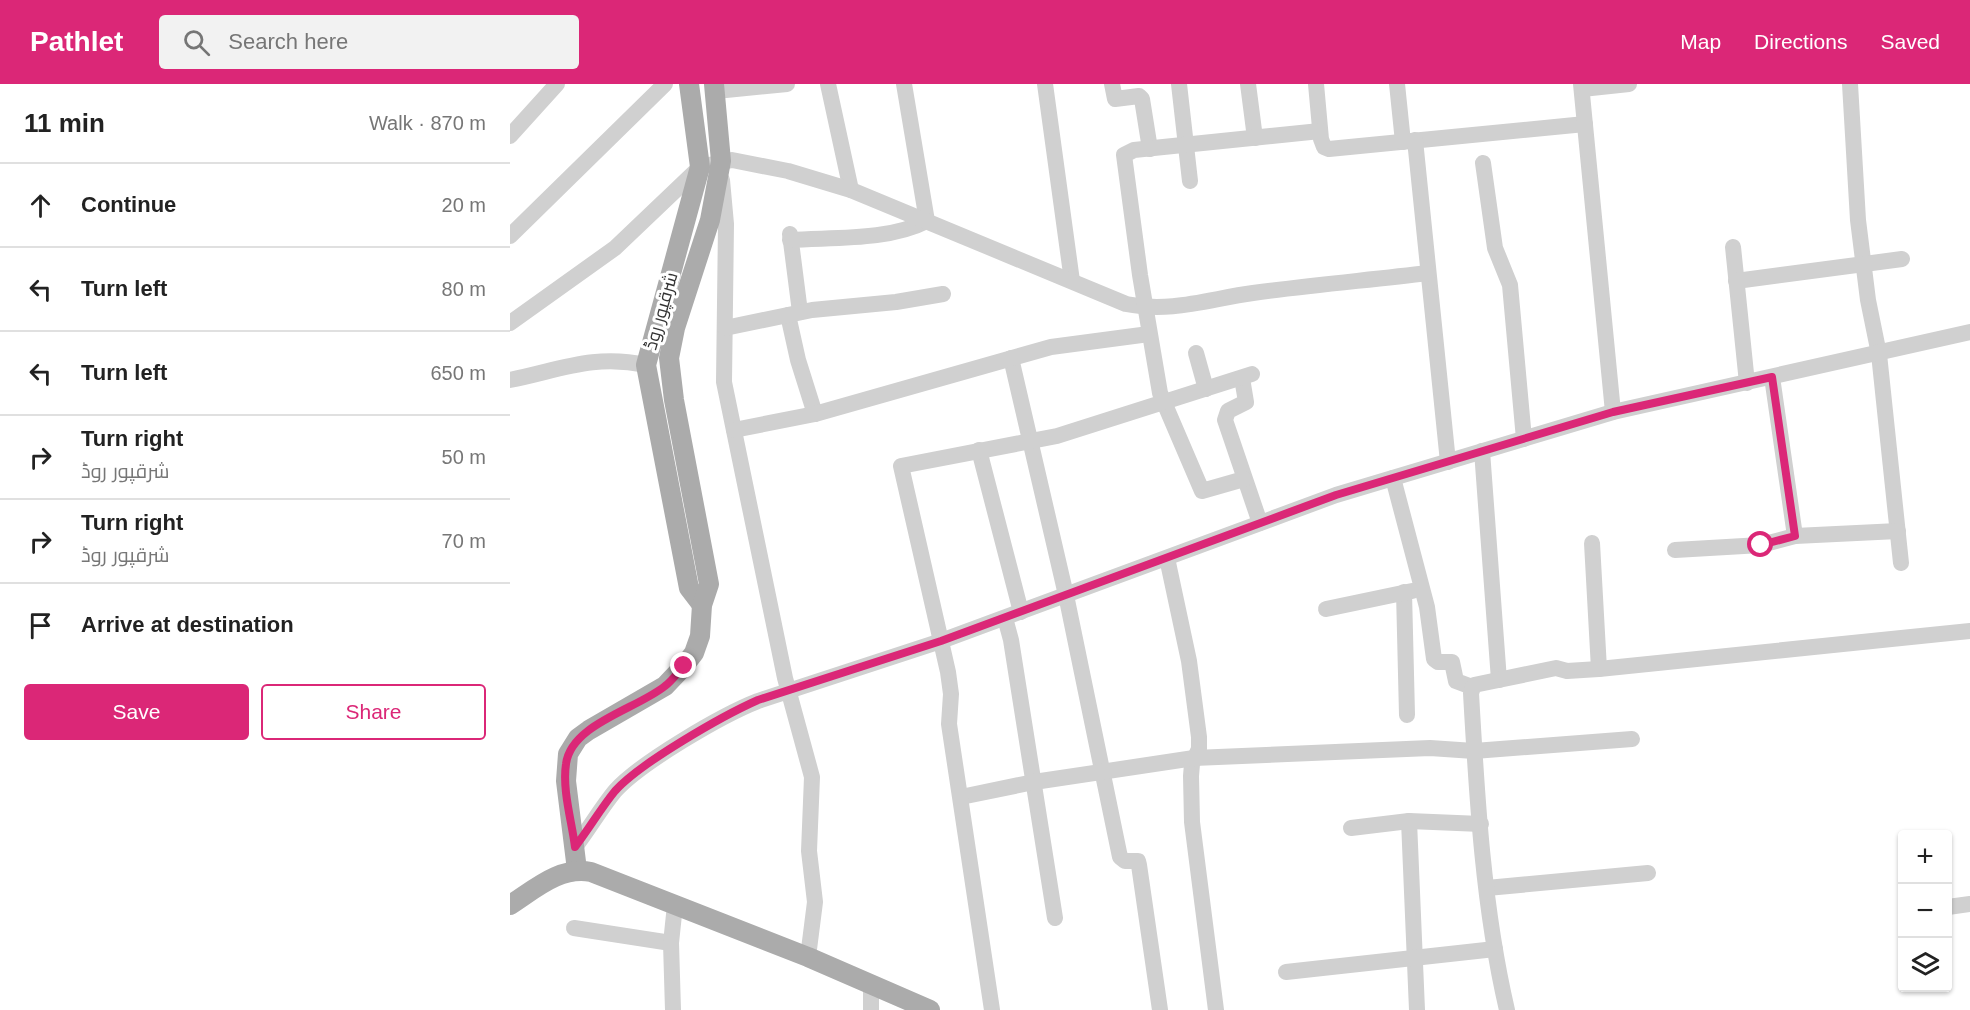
<!DOCTYPE html>
<html lang="en">
<head>
<meta charset="utf-8">
<style>
  :root { --surface:#fff; --page:#f2f2f2; --text:#222; --muted:#767676; --line:#e0e0e0; --accent:#db2777 }
  body { margin:0; font-family:Helvetica,Cairo,sans-serif; background:var(--page); color:var(--text) }
  .controls { position:absolute; right:18px; bottom:18px; display:grid; overflow:hidden; border-radius:6px; box-shadow:0 2px 4px #0004 }
  .controls button { width:54px; height:54px; display:grid; place-items:center; padding:0; border:0; border-bottom:2px solid var(--line); background:var(--surface); color:var(--text); font:30px sans-serif }
  .stop { position:absolute; width:18px; height:18px; margin:-14px; border:4px solid #db2777; border-radius:50%; background:#fff }
  .stop.end { background:#db2777; border-color:#fff; box-shadow:0 2px 6px #0008 }
  .list { margin:0; padding:0; list-style:none }
  h2 { display:flex; justify-content:space-between; align-items:center; height:78px; margin:0; padding:0 24px; font-size:26px }
  h2 small { font-size:20px; font-weight:400; color:var(--muted) }
  .list li { display:grid; grid-template-columns:39px 1fr auto; gap:18px; align-items:center; box-sizing:border-box; height:84px; padding:0 24px; border-top:2px solid var(--line) }
  .list b { display:block; font-size:22px; white-space:nowrap }
  .list p { margin:0; font-size:20px; white-space:nowrap; color:var(--muted) }
  .list em { font-size:20px; font-style:normal; color:var(--muted) }
  .actions { display:flex; gap:12px; padding:18px 24px }
  .actions a { flex:1; padding:14px 0; border:2px solid var(--accent); border-radius:6px; text-align:center; font-size:21px; color:var(--accent) }
  .actions .main { background:var(--accent); color:#fff }
  .icon { flex:none; width:33px; height:33px; fill:none; stroke:currentColor; stroke-width:2; stroke-linecap:round; stroke-linejoin:round }
  .map { position:relative; flex:none; width:1460px; height:926px; overflow:hidden }
  header { display:flex; align-items:center; gap:36px; box-sizing:border-box; height:84px; padding:0 30px; background:var(--accent); color:#fff }
  header strong { font-size:28px }
  nav { display:flex; gap:33px; margin-inline-start:auto; font-size:21px }
  .search { width:420px; height:54px; background:var(--page); display:flex; align-items:center; gap:15px; box-sizing:border-box; padding:0 21px; border-radius:6px; color:var(--muted); font-size:22px }
  main { display:flex }
  aside { flex:1; background:var(--surface) }
  .map>svg:first-child { display:block }
  .lines { fill:none; stroke-linecap:round; stroke-linejoin:round }
  .minor { stroke:#d0d0d0; stroke-width:16 }
  .major { stroke:#ababab; stroke-width:20 }
  .route { stroke:#db2777; stroke-width:8 }
  .labels { text-anchor:middle; stroke-width:6; stroke-linejoin:round; paint-order:stroke }
  .street-label { font-size:18px; fill:#333; stroke:#fff }
</style>
</head>
<body>
<header>
<strong>Pathlet</strong>
<div class="search"><svg class="icon" aria-label="search" viewBox="0 0 24 24"><circle cx="10" cy="10" r="6"/><path d="M15 15l6 6"/></svg>Search here</div>
<nav><a>Map</a><a>Directions</a><a>Saved</a></nav>
</header>
<main>
<aside>
<h2>11 min<small>Walk · 870 m</small></h2>
<ul class="list">
<li><svg class="icon" aria-label="ahead" viewBox="0 0 24 24"><path d="M12 20V5M6 11l6-6 6 6"/></svg><div><b>Continue</b></div><em>20 m</em></li>
<li><svg class="icon" aria-label="left" viewBox="0 0 24 24"><path d="M17 20v-9H6M10 6l-5 5 5 5"/></svg><div><b>Turn left</b></div><em>80 m</em></li>
<li><svg class="icon" aria-label="left" viewBox="0 0 24 24"><path d="M17 20v-9H6M10 6l-5 5 5 5"/></svg><div><b>Turn left</b></div><em>650 m</em></li>
<li><svg class="icon" aria-label="right" viewBox="0 0 24 24"><path d="M7 20v-9h11M14 6l5 5-5 5"/></svg><div><b>Turn right</b><p>شرقپور روڈ</p></div><em>50 m</em></li>
<li><svg class="icon" aria-label="right" viewBox="0 0 24 24"><path d="M7 20v-9h11M14 6l5 5-5 5"/></svg><div><b>Turn right</b><p>شرقپور روڈ</p></div><em>70 m</em></li>
<li><svg class="icon" aria-label="arrive" viewBox="0 0 24 24"><path d="M6 21V4h12l-3 4 3 4H6"/></svg><div><b>Arrive at destination</b></div></li>
</ul>
<div class="actions"><a class="main">Save</a><a>Share</a></div>
</aside>
<div class="map">
<svg width="1460" height="926" viewBox="0 0 1460 926">
  <rect width="100%" height="100%" fill="#fff"/>
  <g class="lines">
    <!-- minor -->
    <g class="minor">
      <path d="M318,0L341,106"/>
      <path d="M535,0L562,197"/>
      <path d="M602,0L605,15L629,12L632,15L640,65"/>
      <path d="M669,0L680,97"/>
      <path d="M738,0L745,54"/>
      <path d="M806,0L811,55L814,63L819,65L1075,40"/>
      <path d="M887,0L893,58"/>
      <path d="M1071,0L1103,328"/>
      <path d="M1340,0L1348,136L1358,216L1369,270L1391,479"/>
      <path d="M1072,5L1119,0"/>
      <path d="M206,7L277,0"/>
      <path d="M0,52L47,0"/>
      <path d="M905,56L938,378"/>
      <path d="M973,79L985,164L1000,201L1014,355"/>
      <path d="M212,96L216,140L214,298L275,594L302,693L299,767L305,818L298,873"/>
      <path d="M280,150L290,228"/>
      <path d="M0,152L155,0"/>
      <path d="M280,156C323,153 378,157 417,137L394,0"/>
      <path d="M1223,163L1237,299"/>
      <path d="M1226,197L1392,175"/>
      <path d="M278,231L288,276L305,330"/>
      <path d="M0,239L105,164L190,83L222,76L278,87L341,106L616,220C661,229 699,215 743,209C801,201 860,196 918,189"/>
      <path d="M215,244L302,226L386,218L433,210"/>
      <path d="M686,269L696,305"/>
      <path d="M501,274L556,511L610,773L615,777H628L629,781L650,926"/>
      <path d="M1262,293L1285,452"/>
      <path d="M732,294L736,318L718,327L715,336L750,439"/>
      <path d="M0,296C50,286 83,270 136,281"/>
      <path d="M224,346L305,330L541,263L639,250"/>
      <path d="M469,366L511,528"/>
      <path d="M972,367L989,596"/>
      <path d="M883,394L917,523L924,575L928,578H942L946,597L962,603"/>
      <path d="M734,395L692,407L650,309L630,191L614,71L624,66L810,47"/>
      <path d="M1082,459L1089,585"/>
      <path d="M1165,466L1251,461L1285,452L1388,447"/>
      <path d="M657,474L679,577L689,653V665L682,680L681,692L682,738L706,926"/>
      <path d="M894,508L897,631"/>
      <path d="M816,525L902,507"/>
      <path d="M495,534L501,556L545,834"/>
      <path d="M451,713L524,698L684,674L920,664L964,667L1122,655"/>
      <path d="M899,737L907,926"/>
      <path d="M841,744L899,737L971,740"/>
      <path d="M65,763C79,745 91,724 105,707C130,679 212,631 248,617L431,557L826,411L1103,328L1460,248"/>
      <path d="M977,804L1138,789"/>
      <path d="M1438,823L1460,820"/>
      <path d="M64,844L161,859"/>
      <path d="M776,888L985,865"/>
      <path d="M163,926L161,859L165,821"/>
      <path d="M361,926V902"/>
      <path d="M482,926L439,640L441,610L438,588L391,382L547,352L742,290"/>
      <path d="M997,926C973,823 967,715 961,609L964,601L1046,584L1057,587L1089,585L1460,547"/>
    </g>
    <!-- major -->
    <g class="major">
      <path d="M179,0L190,83L136,281L179,504L192,521"/>
      <path d="M67,786L56,697L58,670L68,654L79,646L155,602L174,582L184,569L190,552L192,521L199,500L164,316L159,274L165,244L200,136L211,77L204,0"/>
      <path d="M0,821C25,805 50,782 81,788L298,873L420,926"/>
    </g>
  </g>
  <g class="lines">
    <!-- route -->
    <path class="route" d="M174,582C168,588 162,597 155,602C127,625 61,640 56,680C52,706 62,738 65,763C79,745 91,724 105,707C130,679 212,632 248,616L431,557L826,411L1103,328L1262,293L1285,452L1251,461"/>
  </g>
  <g class="labels">
    <!-- street labels -->
    <g class="street-label">
      <text transform="translate(151 227) rotate(-74)" y="6">شرقپور روڈ</text>
    </g>
  </g>
</svg>
<div class="controls">
<button>+</button>
<button>−</button>
<button><svg class="icon" aria-label="layers" viewBox="0 0 24 24"><path d="M12 4l9 5-9 5-9-5zM3 14l9 5 9-5"/></svg></button>
</div>
<div class="stop" style="left:1251px;top:461px"></div>
<div class="stop end" style="left:174px;top:582px"></div>
</div>
</main>
</body>
</html>
